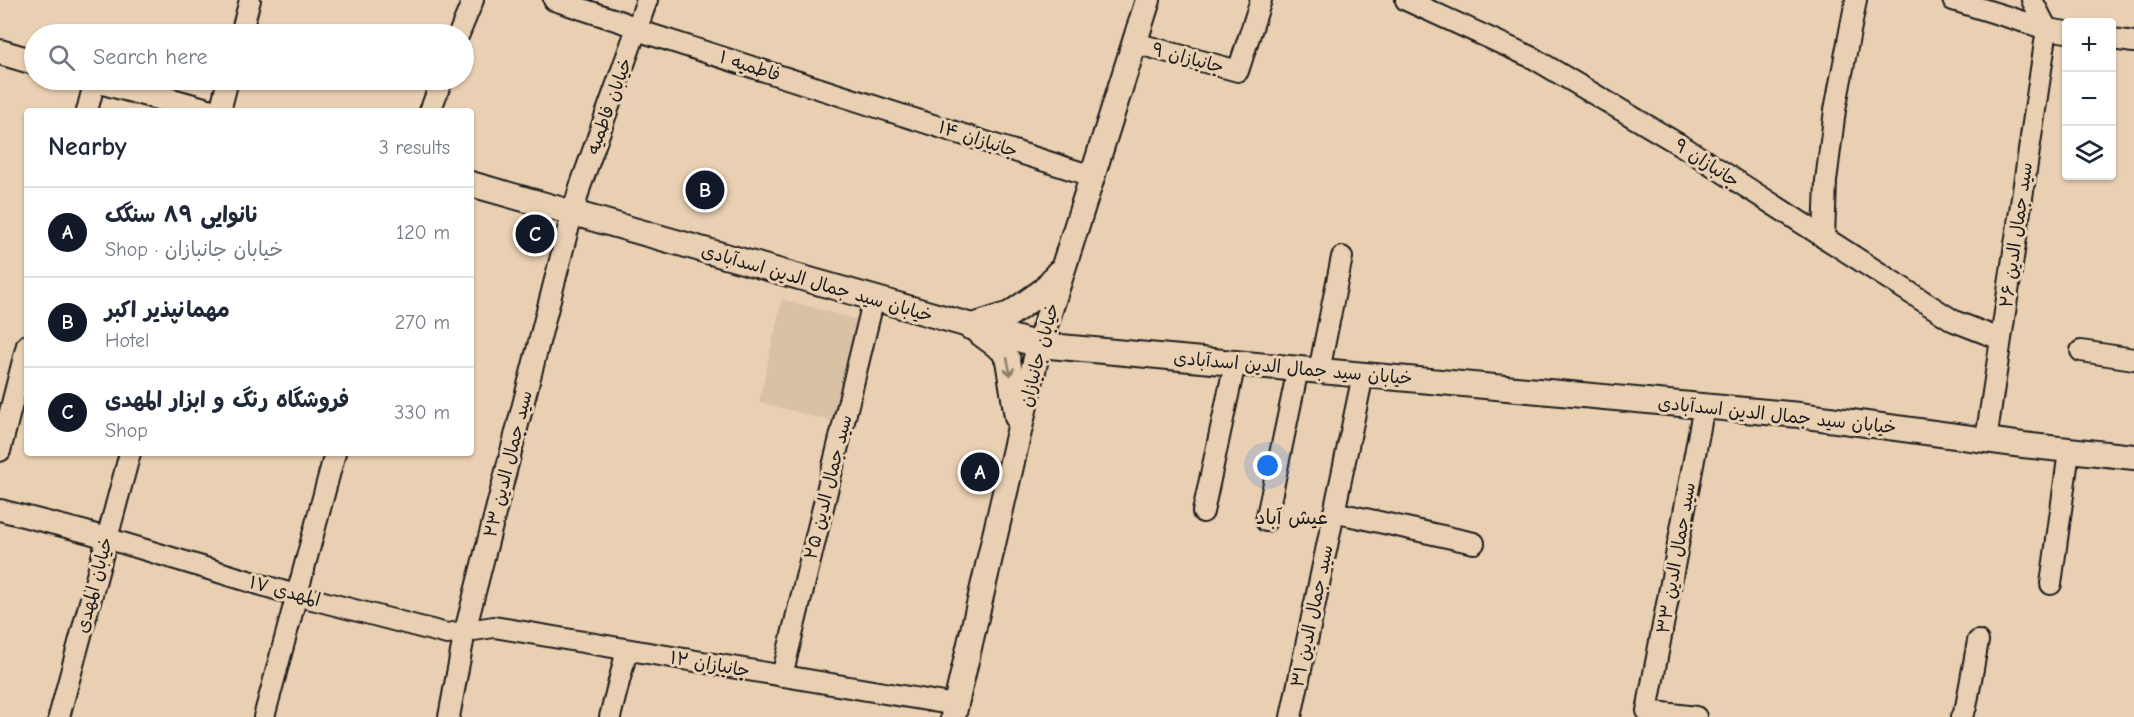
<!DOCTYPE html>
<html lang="en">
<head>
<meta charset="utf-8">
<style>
  :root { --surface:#fff; --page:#f6f6f7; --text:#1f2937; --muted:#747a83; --line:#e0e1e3; --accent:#111827 }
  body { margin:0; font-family:"Comic Neue","Playpen Sans Arabic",sans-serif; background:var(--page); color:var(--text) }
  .controls { position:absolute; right:18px; top:18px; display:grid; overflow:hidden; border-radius:6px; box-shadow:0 2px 4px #0004 }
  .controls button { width:54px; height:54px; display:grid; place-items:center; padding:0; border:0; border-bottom:2px solid var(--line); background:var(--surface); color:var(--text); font:30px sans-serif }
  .you { position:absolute; left:1268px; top:466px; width:21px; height:21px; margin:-15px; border:4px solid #fff; border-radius:50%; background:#1a73e8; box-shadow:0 0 0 9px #1a73e833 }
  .badge { display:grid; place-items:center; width:39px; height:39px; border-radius:50%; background:var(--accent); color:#fff; font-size:20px; font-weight:700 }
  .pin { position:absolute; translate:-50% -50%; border:3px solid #fff; box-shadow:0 2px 6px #0006 }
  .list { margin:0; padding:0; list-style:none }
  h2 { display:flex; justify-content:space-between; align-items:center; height:78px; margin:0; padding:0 24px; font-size:26px }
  h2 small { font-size:20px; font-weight:400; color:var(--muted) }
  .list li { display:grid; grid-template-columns:39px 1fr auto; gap:18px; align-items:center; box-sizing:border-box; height:90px; padding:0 24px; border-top:2px solid var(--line) }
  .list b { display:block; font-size:22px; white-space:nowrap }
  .list p { margin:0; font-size:20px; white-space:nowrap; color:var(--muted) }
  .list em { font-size:20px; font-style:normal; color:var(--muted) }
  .icon { flex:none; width:33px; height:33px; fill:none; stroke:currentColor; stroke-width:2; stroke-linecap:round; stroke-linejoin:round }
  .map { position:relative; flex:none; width:2134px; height:717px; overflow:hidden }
  .search { position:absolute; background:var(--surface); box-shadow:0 2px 4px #0004; left:24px; top:24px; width:450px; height:66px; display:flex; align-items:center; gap:15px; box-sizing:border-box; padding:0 21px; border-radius:33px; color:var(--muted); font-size:22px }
  .panel { position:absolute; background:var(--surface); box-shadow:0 2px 4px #0004; left:24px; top:108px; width:450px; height:348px; border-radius:6px }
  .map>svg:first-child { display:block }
  .built { fill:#d9c1a6 }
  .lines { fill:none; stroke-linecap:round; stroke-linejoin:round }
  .minor-casing { stroke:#1c1c1c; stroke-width:24 }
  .major-casing { stroke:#1c1c1c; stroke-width:28 }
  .minor { stroke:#ead0b2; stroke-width:20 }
  .major { stroke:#ead0b2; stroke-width:24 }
  .oneway { stroke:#8d7f6e }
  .labels { text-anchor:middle; stroke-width:6; stroke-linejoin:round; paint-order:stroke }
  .street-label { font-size:18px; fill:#1c1c1c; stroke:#ead0b2 }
  .neighbourhood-label { font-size:20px; fill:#1c1c1c; stroke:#ead0b2 }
</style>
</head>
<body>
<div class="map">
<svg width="2134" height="717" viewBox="0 0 2134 717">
  <rect width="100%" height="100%" fill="#ead0b2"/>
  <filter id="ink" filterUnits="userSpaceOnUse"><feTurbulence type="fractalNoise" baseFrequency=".0167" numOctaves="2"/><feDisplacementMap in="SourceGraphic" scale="12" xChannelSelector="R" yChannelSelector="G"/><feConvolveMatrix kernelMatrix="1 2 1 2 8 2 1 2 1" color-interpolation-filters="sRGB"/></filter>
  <g filter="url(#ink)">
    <!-- built -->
    <path class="built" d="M782,299L859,320L834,422L759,402Z"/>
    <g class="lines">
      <defs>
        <g id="minor">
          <path d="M554,0L622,22L646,33L1092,176"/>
          <path d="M1406,0L1533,58L1687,149L1954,321L2000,339"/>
          <path d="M1953,0L2047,29L2066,32"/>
          <path d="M2032,0L2047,29"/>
          <path d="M241,34L250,0"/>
          <path d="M459,34L473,0"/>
          <path d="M2112,39L2134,42"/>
          <path d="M1135,43L1238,71L1261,0"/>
          <path d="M87,111L95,80"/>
          <path d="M220,111L228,80"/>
          <path d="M430,111L442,80"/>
          <path d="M1824,238L1826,181L1835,110L1856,0"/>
          <path d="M2081,351L2134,359"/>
          <path d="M1319,371L1342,257"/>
          <path d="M1986,440L2047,29"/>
          <path d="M0,451L27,345"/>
          <path d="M0,510L86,532L285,592L447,634L494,627L956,705"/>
          <path d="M1203,512L1235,363"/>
          <path d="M1334,512L1474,543"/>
          <path d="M1266,521L1298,369"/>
          <path d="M2051,584L2069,451"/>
          <path d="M782,676L874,298"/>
          <path d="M59,717L130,453"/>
          <path d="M264,717L335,453"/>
          <path d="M449,717L465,631L567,233L580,187L647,0"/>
          <path d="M610,717L627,650"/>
          <path d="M1291,717L1363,375"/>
          <path d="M1696,717L1647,711L1704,406"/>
          <path d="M1961,717L1966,707L1978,641"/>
        </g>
        <g id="major">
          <path d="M0,52L34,62"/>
          <path d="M96,80L208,111"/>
          <path d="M471,184L1039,345L1799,415L2023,445L2134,457"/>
          <path d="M970,327L1010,314L1044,290L1058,273"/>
          <path d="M980,333L1003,350L1008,360L1017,417"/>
          <path d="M953,717L1039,345L1148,0"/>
        </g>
      </defs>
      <!-- minor casing -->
      <use href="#minor" class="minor-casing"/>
      <!-- major casing -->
      <use href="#major" class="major-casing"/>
      <!-- minor -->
      <use href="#minor" class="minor"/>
      <!-- major -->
      <use href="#major" class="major"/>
    </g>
    <!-- one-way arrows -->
    <defs><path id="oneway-shaft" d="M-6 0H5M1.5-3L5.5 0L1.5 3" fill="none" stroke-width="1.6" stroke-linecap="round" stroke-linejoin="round" transform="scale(1.5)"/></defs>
    <use class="oneway" href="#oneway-shaft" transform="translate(1009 367) rotate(78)"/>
  </g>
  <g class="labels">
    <!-- street labels -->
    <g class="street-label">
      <text transform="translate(1188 58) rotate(15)" y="6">جانبازان ۹</text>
      <text transform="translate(750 66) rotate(18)" y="6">فاطمیه ۱</text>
      <text transform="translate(609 106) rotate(-70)" y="6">خیابان فاطمیه</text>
      <text transform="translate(978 139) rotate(18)" y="6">جانبازان ۱۴</text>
      <text transform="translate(1707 163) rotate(33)" y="6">جانبازان ۹</text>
      <text transform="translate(2016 235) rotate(-82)" y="6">سید جمال الدین ۲۶</text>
      <text transform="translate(817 283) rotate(16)" y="6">خیابان سید جمال الدین اسدآبادی</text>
      <text transform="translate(1039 355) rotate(-75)" y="6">خیابان جانبازان</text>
      <text transform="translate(1293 368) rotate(5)" y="6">خیابان سید جمال الدین اسدآبادی</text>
      <text transform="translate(1777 415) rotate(6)" y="6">خیابان سید جمال الدین اسدآبادی</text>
      <text transform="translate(508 464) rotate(-76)" y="6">سید جمال الدین ۲۳</text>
      <text transform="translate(828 487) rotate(-76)" y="6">سید جمال الدین ۲۵</text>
      <text transform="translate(1676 558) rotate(-80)" y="6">سید جمال الدین ۳۳</text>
      <text transform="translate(94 585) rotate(-75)" y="6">خیابان المهدی</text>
      <text transform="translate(285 591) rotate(15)" y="6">المهدی ۱۷</text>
      <text transform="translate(1312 616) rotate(-78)" y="6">سید جمال الدین ۳۱</text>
      <text transform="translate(710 664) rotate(10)" y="6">جانبازان ۱۲</text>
    </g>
    <!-- neighbourhood labels -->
    <g class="neighbourhood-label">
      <text x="1292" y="524">عیش آباد</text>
    </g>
  </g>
</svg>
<div class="controls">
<button>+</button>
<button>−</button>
<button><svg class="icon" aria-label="layers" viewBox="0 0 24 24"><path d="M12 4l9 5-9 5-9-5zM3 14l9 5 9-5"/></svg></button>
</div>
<div class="you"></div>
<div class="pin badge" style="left:980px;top:472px">A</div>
<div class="pin badge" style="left:705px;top:190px">B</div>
<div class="pin badge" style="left:535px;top:234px">C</div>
<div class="search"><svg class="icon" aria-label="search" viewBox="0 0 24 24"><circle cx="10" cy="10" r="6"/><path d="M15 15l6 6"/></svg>Search here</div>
<section class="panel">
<h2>Nearby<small>3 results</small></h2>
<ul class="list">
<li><span class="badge">A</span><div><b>نانوایی ۸۹ سنگک</b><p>Shop · خیابان جانبازان</p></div><em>120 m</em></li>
<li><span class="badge">B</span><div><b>مهمانپذیر اکبر</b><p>Hotel</p></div><em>270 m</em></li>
<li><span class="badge">C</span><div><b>فروشگاه رنگ و ابزار المهدی</b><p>Shop</p></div><em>330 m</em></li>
</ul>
</section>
</div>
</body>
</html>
